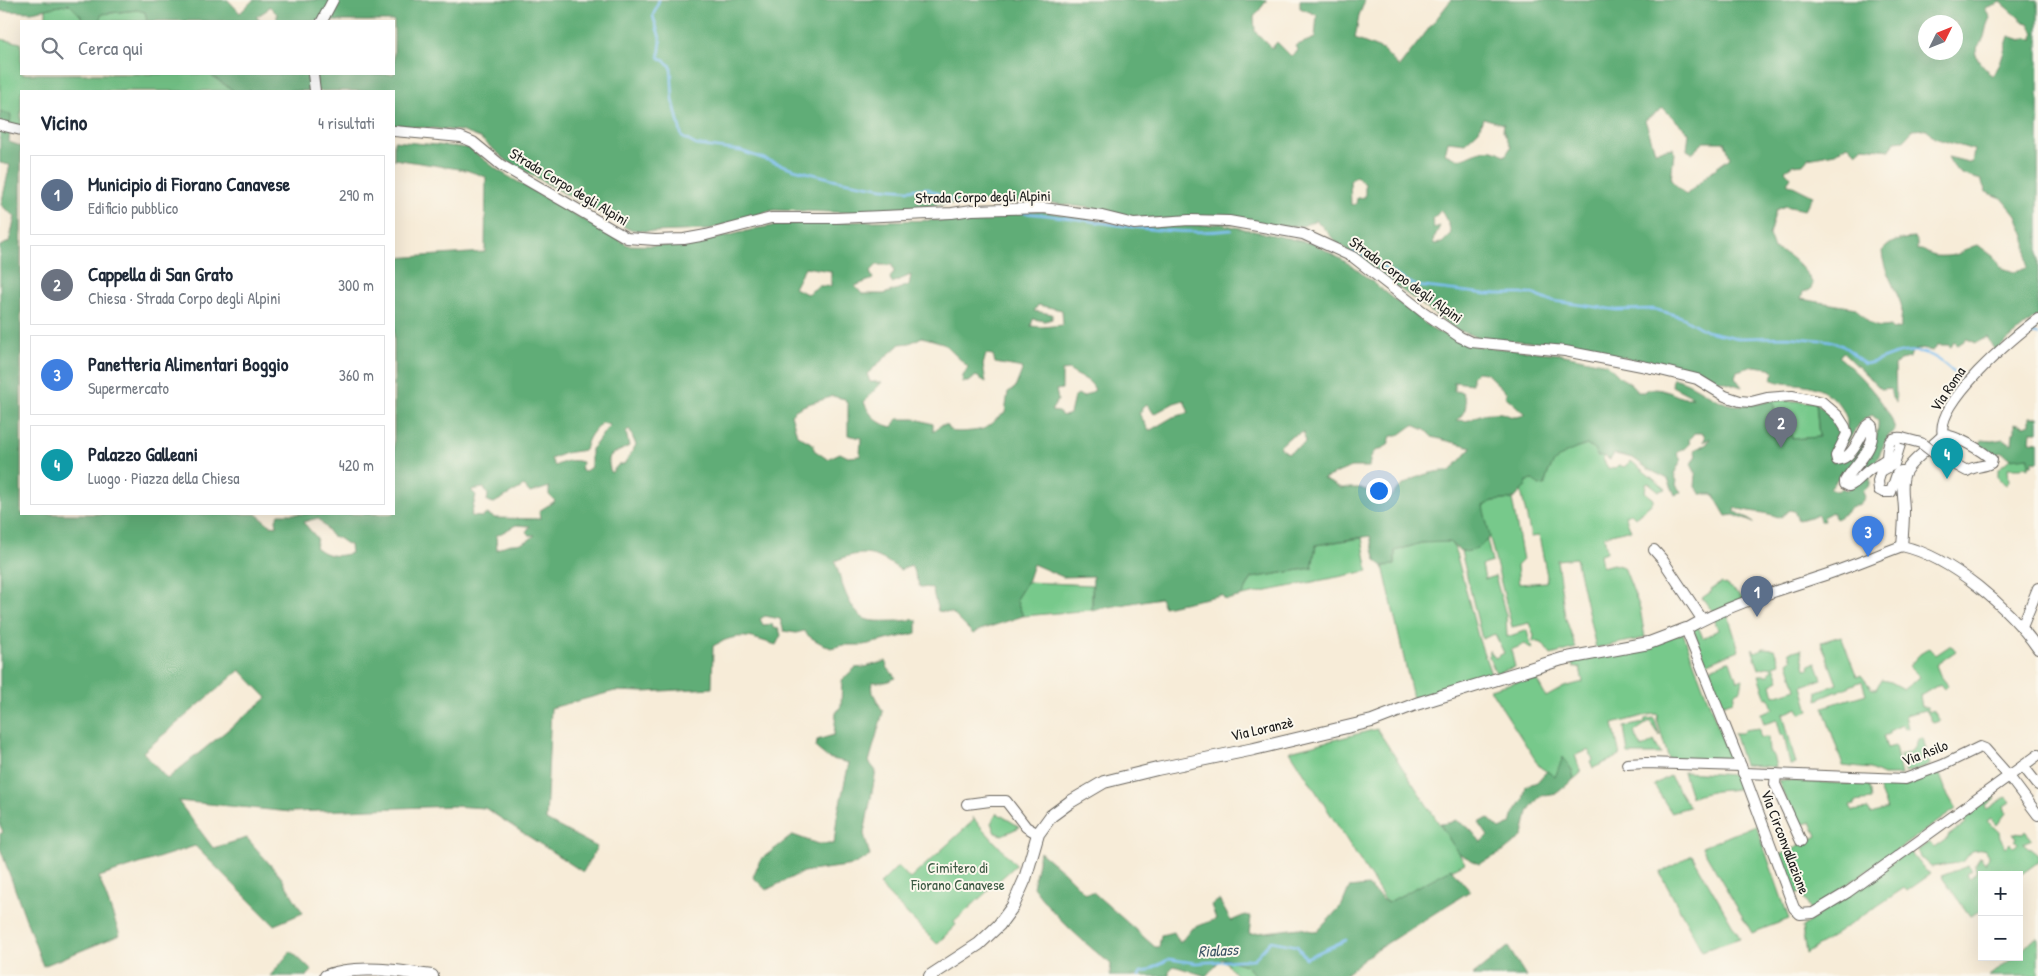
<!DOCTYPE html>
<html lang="it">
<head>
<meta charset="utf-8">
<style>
  :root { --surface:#fff; --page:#f6f6f7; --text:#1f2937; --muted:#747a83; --line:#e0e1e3; --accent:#0b8043 }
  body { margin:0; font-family:"Patrick Hand",sans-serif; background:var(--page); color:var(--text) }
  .controls { position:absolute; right:15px; bottom:15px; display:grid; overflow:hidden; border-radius:0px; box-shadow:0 5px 20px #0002 }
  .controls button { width:45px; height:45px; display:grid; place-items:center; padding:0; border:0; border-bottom:1px solid var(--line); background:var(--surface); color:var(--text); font:25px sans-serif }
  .compass { position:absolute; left:1918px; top:15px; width:45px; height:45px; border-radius:50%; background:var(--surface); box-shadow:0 5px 20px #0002; rotate:47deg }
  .you { position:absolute; left:1378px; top:490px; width:18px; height:18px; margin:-12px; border:4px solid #fff; border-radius:50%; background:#1a73e8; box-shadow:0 0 0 8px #1a73e833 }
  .badge { display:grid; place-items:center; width:32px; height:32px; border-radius:50%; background:var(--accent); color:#fff; font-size:16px; font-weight:700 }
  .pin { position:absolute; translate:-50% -41px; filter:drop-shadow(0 1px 2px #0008) }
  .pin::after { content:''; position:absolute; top:26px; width:18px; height:15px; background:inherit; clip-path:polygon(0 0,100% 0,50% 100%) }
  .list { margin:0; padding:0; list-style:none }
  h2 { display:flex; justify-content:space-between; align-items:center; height:65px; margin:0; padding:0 20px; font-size:21px }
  h2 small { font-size:16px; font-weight:400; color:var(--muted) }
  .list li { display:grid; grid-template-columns:32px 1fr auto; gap:15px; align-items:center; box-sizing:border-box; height:80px; margin:0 10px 10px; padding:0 10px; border:1px solid var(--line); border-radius:0px }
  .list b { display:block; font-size:19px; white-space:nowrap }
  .list p { margin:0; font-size:16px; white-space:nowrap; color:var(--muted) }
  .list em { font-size:16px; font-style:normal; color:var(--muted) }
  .icon { flex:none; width:28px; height:28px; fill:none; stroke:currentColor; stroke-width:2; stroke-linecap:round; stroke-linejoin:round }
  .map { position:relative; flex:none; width:2038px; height:976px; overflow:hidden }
  .search { position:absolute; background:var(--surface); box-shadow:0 5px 20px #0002; left:20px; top:20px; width:375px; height:55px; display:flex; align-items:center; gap:12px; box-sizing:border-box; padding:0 18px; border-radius:0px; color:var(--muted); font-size:19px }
  .panel { position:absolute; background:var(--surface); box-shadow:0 5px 20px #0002; left:20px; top:90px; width:375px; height:425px; border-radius:0px }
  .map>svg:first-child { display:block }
  .green { fill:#77c98b; stroke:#4a7254 }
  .forest { fill:#61ad77; stroke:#3e644a; fill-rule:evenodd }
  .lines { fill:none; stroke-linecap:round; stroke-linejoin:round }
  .stream { stroke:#7dbff2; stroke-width:2.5 }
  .minor-casing { stroke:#69655e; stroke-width:12 }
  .tertiary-casing { stroke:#69655e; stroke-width:14 }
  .minor { stroke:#fff; stroke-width:10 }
  .tertiary { stroke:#fff; stroke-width:12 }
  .minor-bridge-casing { stroke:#69655e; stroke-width:12; stroke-linecap:butt }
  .minor-bridge { stroke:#fff; stroke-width:10 }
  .labels { text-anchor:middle; stroke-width:4; stroke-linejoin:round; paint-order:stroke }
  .street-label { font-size:15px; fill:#1c1c1c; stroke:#fbf7ec }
  .park-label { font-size:15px; fill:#3c5943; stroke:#fbf7ec }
  .water-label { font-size:16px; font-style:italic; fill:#3e5567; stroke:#fbf7ec }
</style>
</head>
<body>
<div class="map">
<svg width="2038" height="976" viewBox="0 0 2038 976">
  <rect width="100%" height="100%" fill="#fbf7ec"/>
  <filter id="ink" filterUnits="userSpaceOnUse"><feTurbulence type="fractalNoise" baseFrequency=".02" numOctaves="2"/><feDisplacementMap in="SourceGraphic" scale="10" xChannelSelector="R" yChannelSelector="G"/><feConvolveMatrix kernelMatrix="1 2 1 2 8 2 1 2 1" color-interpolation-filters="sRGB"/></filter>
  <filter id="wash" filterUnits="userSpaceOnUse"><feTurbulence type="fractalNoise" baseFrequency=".0096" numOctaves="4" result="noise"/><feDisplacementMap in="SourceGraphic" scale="20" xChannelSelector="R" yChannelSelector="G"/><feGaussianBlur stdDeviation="1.12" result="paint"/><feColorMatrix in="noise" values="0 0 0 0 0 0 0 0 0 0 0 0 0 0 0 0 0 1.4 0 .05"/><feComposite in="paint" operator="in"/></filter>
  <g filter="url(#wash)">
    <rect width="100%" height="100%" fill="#f7ecd8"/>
    <!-- green -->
    <g class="green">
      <path d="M69,4L81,16L82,21H46V9Z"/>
      <path d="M138,10L145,12L147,21H99L102,14Z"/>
      <path d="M0,39L21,43V74H209L234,91H21V127L10,124V115L0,111Z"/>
      <path d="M1773,400L1816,402L1819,437L1792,439L1790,419L1776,418Z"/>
      <path d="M1587,445L1604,456L1603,459L1608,468L1616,469L1619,465L1624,467L1631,461L1666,489L1659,491L1649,483L1646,484L1645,492L1654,499L1650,505L1635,517L1631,513L1625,515L1631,531L1627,530L1604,536L1607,552L1600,554L1602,567L1613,564L1624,567L1640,608L1645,638L1596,648L1576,558L1557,560L1565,616L1576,648L1551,655L1542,643L1533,641L1534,635L1529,623L1512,627L1482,506L1493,501L1512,499L1523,560L1517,566L1519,584L1546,582L1547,576L1539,536L1531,537L1521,491L1526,486V481L1533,480L1545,485C1549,459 1564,452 1587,445Z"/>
      <path d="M2015,457H2030L2028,468L2024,466L2021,468H2008L2009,482L2006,485L1998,478V469L2010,459Z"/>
      <path d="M1362,538L1368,571L1242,596L1252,578L1312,568L1316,545Z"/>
      <path d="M1487,540L1492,562L1482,565L1485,579L1495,576L1506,615L1507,637L1527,630L1532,649L1525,644L1511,650L1515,667L1496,673L1489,657V650L1495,658L1504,653L1495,634L1482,639L1461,551C1472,551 1478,549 1487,540Z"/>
      <path d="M1441,541L1450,542L1455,549L1479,640L1491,674L1413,698L1383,566L1395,565V551L1421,543Z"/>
      <path d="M1027,582L1092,585V610L1023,616L1016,599Z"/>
      <path d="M1721,583L1724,585L1726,584L1746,600L1713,612L1702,598L1712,591L1711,589Z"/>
      <path d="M1727,612L1739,650L1706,664L1693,629L1698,626L1703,638L1718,630L1714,618Z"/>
      <path d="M1683,633L1730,759L1729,762L1670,763L1657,720L1658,714L1647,715L1613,724L1620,756L1593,768L1590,761L1593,760L1589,750L1575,755L1581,773L1574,779L1572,770L1555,777L1540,767L1490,689L1535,677L1546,697L1564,687L1583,682L1580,667L1574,668L1571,662Z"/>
      <path d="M1841,636L1857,677L1861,675L1872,689H1876L1881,680L1891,682L1904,689L1920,677L1909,666L1920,654L1930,648L1936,655L1951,645L1956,651L1936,665L1940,675L1948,685L1944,689L1940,684L1920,696L1922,707H1927L1929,712L1933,710L1940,721L1933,723L1926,710L1905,715L1908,728L1905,729L1902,725L1889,731V734L1883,736L1887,748L1895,746L1901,775H1883L1870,769L1843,766L1823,707L1866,694L1862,681L1817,700L1818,691L1837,684L1821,642Z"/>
      <path d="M1764,648L1774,649L1780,663L1774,665L1779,680L1771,684L1774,696L1796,689L1788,662L1792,659L1789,652L1801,649L1805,669L1810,668L1809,665L1816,663L1822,679L1802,686L1809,711L1801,714L1798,708L1783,714L1796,764L1790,765L1784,735H1781L1777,720L1764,724L1761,713L1773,709L1769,697L1766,698L1762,688L1763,687L1759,675H1769V672L1773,670L1771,666L1759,669L1752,649L1755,652Z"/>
      <path d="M1728,661H1730L1737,681L1743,679L1741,690L1735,693L1733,701L1721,705L1709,676V670L1713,667Z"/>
      <path d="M1654,718L1660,736L1650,721L1634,732L1642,748L1654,741L1661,754H1628L1624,727L1644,723L1645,719Z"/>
      <path d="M1759,728L1760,738L1768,737L1769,752L1773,755L1776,767L1744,765L1734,733H1742L1744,730Z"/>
      <path d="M1377,729L1465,863L1387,903L1290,751Z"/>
      <path d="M1923,738L1930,765L1905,773L1900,755C1910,752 1916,751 1918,739Z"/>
      <path d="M1938,770L1945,788V790L1956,809L1811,910L1800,893L1795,895L1780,855L1817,836L1811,822L1796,826L1778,780L1869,785L1871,800L1855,802V805L1850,806L1852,811L1868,809L1871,814L1887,809L1877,784H1894L1905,787Z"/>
      <path d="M1683,772L1735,775L1740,789L1715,791L1691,797Z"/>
      <path d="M1670,776L1689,807L1671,812L1654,785Z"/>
      <path d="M1991,794L1995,798L1985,806L1987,809L2006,797L2010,802L2004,806L2006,813L1997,825L1991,818L1987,821L1999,832L2000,838L2006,847L2010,843L2014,847L2018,843L2015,840L2017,838L2013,833L2023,834L2025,831L2032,839L2023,843L2038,855V862L2019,876V875H1982V910L1970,916L1941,876L1968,866L1972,870L1966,875L1969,879L1976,873V864L1980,857L1985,863L1989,857L1984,849L1972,851L1963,862L1931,867L1920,857L1918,850L1929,842L1934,848L1948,838V836L1966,823L1961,814Z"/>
      <path d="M997,813L1020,827L1002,835L995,833L991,823Z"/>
      <path d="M972,817L1016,865L954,922L956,925L937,944L879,885L898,866L910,879L974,820Z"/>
      <path d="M1756,825L1789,919L1752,933L1702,847Z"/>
      <path d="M1909,850L1926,871L1931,874L1907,891L1904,888L1806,954L1802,927Z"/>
      <path d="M1692,855L1740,938L1702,951L1660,873Z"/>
      <path d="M2038,937V976H1989L2014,957H2019V954L2032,940Z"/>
      <path d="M1222,958L1246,965L1256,976H1237Z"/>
    </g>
    <!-- forest -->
    <g class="forest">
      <path d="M0,0H228L240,13L253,0H1267L1254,17L1255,31L1272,48L1277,42L1291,56L1298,51L1295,46L1315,38L1317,15L1300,8V0H1365L1359,16L1355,39L1383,50L1399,67L1451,0H2038V315L1995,351L1987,337L1976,343L1967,339L1958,345L1954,342L1951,347L1948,345H1937L1933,351L1920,349L1912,351L1910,358L1900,360L1895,365L1896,403L1892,398L1890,388L1881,389L1843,352L1839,357C1857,372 1892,407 1895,431L1888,436L1876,462L1850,480C1864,465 1880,441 1878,420L1872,415C1857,421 1854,435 1844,446C1845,438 1847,430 1847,422C1845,403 1822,387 1805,385C1793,383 1782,385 1771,379L1774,373L1770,368L1754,366L1737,371L1735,377L1742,387L1723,381L1707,380L1699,375L1681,370L1585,349L1521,341L1481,339L1455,329L1337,243L1316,220L1303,226H1282L1131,217L1098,209L1043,202H969L858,213L774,210L707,230L653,232L628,229L507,161L480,138L461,131L394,125V91H234L209,74H394V21H277V14L269,6L267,10L256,17L261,21H147L145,12L137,10L102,14L99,21H82L81,16L69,4L32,12L0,11ZM2001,2L2024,22L2029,23L2035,34L2033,36L2034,39L2026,38L2021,40L2009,36L2000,64L1992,77L1975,55C1977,43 1981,46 1984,37C1986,30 1986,25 1990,18L1985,8ZM1926,22H1956V52H1926ZM1663,108L1689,133L1687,150L1692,153L1704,142H1725L1730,158L1712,171L1686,195L1671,180L1674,153L1673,148L1655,151L1645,120ZM1483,118L1504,124L1503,130L1511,147L1505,156C1487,142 1477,155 1458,159L1445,154L1448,141L1465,143L1479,130ZM1927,129L1934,138L1974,150L1972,163L1948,157C1957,175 1963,175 1981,180L1986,192L2002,198L2017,216L2026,239L2027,268L2014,272L2000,267L1994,257L1978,245C1966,247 1963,255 1948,256C1944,256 1936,257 1932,255C1926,253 1924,249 1917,250V242L1914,238C1900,239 1892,240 1882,251C1882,267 1896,289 1901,304C1903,311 1900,321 1901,328L1893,330L1890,326C1873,330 1866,321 1856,308L1801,299L1803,292L1810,290L1813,284C1805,269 1790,253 1774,249L1769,235L1776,210L1785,206L1804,210L1813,196L1787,183L1791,177L1785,170L1793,165L1803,164L1808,158L1835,153L1848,145L1856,153L1863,147L1890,150L1895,141L1904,140L1913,130ZM1356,176L1365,184V197L1357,198L1356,204L1351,205L1350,181ZM1441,210L1449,225L1451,234L1442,243L1434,244L1433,240L1440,226L1434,228L1432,220Z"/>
      <path d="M0,111L11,115L9,142L21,146V514H256L270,525L277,526L276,519L279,514H394V258L485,252L486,177L466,170L394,159V141L469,148L499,171L628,245L686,246L759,228L787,224L871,221L952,220L998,211H1043L1137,227L1221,224L1315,244L1351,265L1435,331L1476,346L1560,354L1607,364L1621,378L1630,383L1638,392H1644L1649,389C1654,389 1660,389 1665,391C1675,393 1682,401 1693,397L1672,386L1673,378C1694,383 1704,394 1723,402C1735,408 1761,404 1773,400L1776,418L1790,419L1792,439L1819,437L1816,402L1835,420L1841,430L1838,438L1829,454L1834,463L1869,429V439L1854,465L1844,471L1830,488L1838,491L1841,488L1847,490L1866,475L1870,477V485L1863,492L1865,497C1859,507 1856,505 1847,510V512L1836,519L1832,512L1823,517L1825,521H1820L1818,515L1798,520L1794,511L1789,510L1780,518C1766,511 1751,513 1736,508L1735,511L1754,523L1734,515L1726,516L1713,494H1701L1695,487L1696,474L1691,464L1696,455L1694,450L1707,444L1710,438L1704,442L1705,437L1703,433H1694L1689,440L1690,444L1684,449H1681L1677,454L1681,460L1674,474L1677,481L1676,485L1681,492L1675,495L1668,479L1648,469L1633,458L1614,454L1610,460L1604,456H1597L1595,451L1587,445C1564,452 1549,459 1545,485L1539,486L1533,480L1527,481L1526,486L1516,497L1512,499L1493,501L1483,506L1490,537C1478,549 1464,560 1450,542L1421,543L1395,551V565L1383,566L1376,561L1370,536L1316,545L1312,568L1252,578L1242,596L1226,600L1221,595L1164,607L1160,598L1092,610L1093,576L1063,577L1033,564L1027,582L1016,599L1023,616L980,630L973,634L952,613L938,611L932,588L920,587L911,565L900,570C877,553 862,549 835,561C840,577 849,615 868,620C876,622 889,621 898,621C905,621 910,619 917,620V633L864,645H843L831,648C824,645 807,637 804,631L796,633L784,631L780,619L765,616L760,619L763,625L772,624L773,628L779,629L781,635L776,645C749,637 740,631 713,646L712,688L644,692L615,691L551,708L546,820L597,847L583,872L485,808L453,806L291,812L178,801L213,848L247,838L281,877L303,913L274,925L195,846L99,877L120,935L43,966L0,848V834L3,832L0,825V246L9,242L15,217L1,205L10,165L0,163ZM877,265H892L894,272L890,278L892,283L911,275L909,285L884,294H862L855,286L873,279L870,272ZM805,267L831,271V286H819L807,294L794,288ZM1038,305L1062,310L1063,325L1042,327L1031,326L1033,319L1045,321L1052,319V314L1034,311ZM922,337L943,343L968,367L963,376L962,382H969L976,376L986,382L983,365L986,354L993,355L995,363L1023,368L1015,388L1008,392L1005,413C998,417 987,428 983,429C977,431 956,433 951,431L947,425H941L933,432V424L916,419H897L892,427C878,424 869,415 864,402L882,382H870L867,374L900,344L910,343ZM1069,370C1079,378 1090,378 1095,390L1083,397L1078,394L1074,397L1070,414L1063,416L1058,412L1051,411L1058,400L1056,390L1062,389V371ZM1477,372L1486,373L1507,393L1505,396L1525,414C1511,422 1507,411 1495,413C1492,413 1486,413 1483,414C1470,418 1474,422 1457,420C1466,412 1469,404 1462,392L1454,391V382L1472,384V377ZM832,396L845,399L848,406V435L861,438L860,456L848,457L840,453L827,459L814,450L813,444L797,435L791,414C803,402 818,403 832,396ZM1184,400L1189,413L1173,417L1149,431L1139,413L1143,411L1141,408L1147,404L1154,414L1174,403ZM602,423L610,425C602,433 599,442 591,449V467L584,472L581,470L582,462C571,459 565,461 555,466L551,459L565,453L585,450C588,437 593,431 602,423ZM1413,425L1425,430L1432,437L1472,447L1450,471C1427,470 1400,482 1387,501L1361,488H1341L1323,479L1351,467H1369C1372,447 1374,454 1388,445L1391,436H1398ZM629,429L636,445L624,464L618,465L611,473C604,449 615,456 629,446L626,432ZM1304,432L1305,443L1288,453L1279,447L1290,437ZM524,486L530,493L549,487V495L555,501L539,511L540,519L495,518L487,514L482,517L471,516L476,495L471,490L484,488L488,495L487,501L494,503ZM318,518L332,536C340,537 343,543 350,545L351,553C338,557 327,557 315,547L317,538L303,522ZM516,525L530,526L526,532L529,535H535C519,550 514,538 497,550L496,536ZM240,670L267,698L167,779L143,752Z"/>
      <path d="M2030,417H2038V432H2031L2030,441L2038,442V462L2033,461L2032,465H2029V457L2010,459L2002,452L1996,455L1978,447L1982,440L1993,441L2003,439L2012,444L2013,433L2015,431V423L2025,426L2030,424Z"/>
      <path d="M886,661L887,667L896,678L886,682H872L873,693L883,712L869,762L876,771L864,834L870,856L853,865L803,872L766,890L753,877L760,860L793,835L818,844H834L837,817L849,763L828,758L816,748L817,740L834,735L836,713L841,706L842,680L855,668L865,667Z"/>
      <path d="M1563,757L1572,770L1574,779L1557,793L1540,796L1528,812L1523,836L1503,852L1479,864L1458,853L1440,824L1449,823L1456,820L1470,829L1481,842L1488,836L1479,823L1488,818L1500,829L1511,824L1514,813L1523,800L1526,786L1537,782L1547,771L1555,777Z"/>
      <path d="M1040,852L1064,872L1085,893L1093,892L1155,947H1159L1161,935L1174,932L1180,943L1191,929L1216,919L1211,905L1219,900L1231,921L1245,915L1251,917L1249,934L1300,928L1317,932L1342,905L1349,888L1368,886L1387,903L1451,869L1470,891L1373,952L1343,976H1256L1246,965L1222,958L1206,976L1174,966L1169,971V976H1110L1111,964C1085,944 1052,914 1033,887Z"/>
      <path d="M1508,947L1526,976H1472Z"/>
      <path d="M291,951L312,971L307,976H270Z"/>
    </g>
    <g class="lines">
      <!-- stream -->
      <g class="stream">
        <path d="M659,0L653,16L661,41L659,57L671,66L673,100L682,137L696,145L741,151L794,169L837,180L883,188L909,190L926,188L955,202"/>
        <path d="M1024,213C1094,218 1160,238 1231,230"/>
        <path d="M967,219L989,214"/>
        <path d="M1352,253L1356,251L1401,278L1417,286L1486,294H1533L1547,300L1617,310L1654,309L1682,317L1706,331L1738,338L1788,337L1821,340"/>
        <path d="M2029,334L2038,335"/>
        <path d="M1824,340C1841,341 1853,353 1864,364C1873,363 1879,360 1887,357C1921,344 1938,355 1960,379"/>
        <path d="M1139,976L1141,972L1147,971L1169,959L1196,963L1254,959L1271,941L1297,946L1306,958L1346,940"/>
      </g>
    </g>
  </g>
  <g filter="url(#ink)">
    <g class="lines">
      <defs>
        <g id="minor">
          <path d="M322,21L333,0"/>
          <path d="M313,74L315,91"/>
          <path d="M0,125L21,130"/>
          <path d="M394,131L461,137L473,142L501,165L627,238L655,240L684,239L706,235L771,218H836L952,213L972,210L1044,208L1102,216L1134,224L1189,220L1229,221L1303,234L1353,257L1422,311L1460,337L1471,342L1565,351L1652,368L1697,379L1725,396L1740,401L1751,402L1767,398L1792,396L1822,402L1838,416L1845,427L1847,434L1836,456L1837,460C1852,459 1859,439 1866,427L1870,424L1872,426C1876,450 1856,462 1845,481V484L1849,486C1858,482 1862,475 1869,470C1875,465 1882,463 1887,458C1888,447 1887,436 1902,438L1894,464L1881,471L1878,481L1879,490L1883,492H1891L1897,474L1901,471H1905"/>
          <path d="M1943,435C1934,404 2014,336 2038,319"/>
          <path d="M1934,453L1967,471C1975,465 1982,468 1991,463L1992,460C1983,451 1956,435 1943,435"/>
          <path d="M1902,546C1875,556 1849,567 1822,576C1776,591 1728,605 1686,629L1741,766L1794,908L1800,914L1813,913L1848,892L2038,755"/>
          <path d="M1902,546C1951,557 2010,608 2038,649"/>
          <path d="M1902,546C1903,535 1904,523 1904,511C1904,499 1900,484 1905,473C1909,462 1934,445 1943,435"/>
          <path d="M1654,550L1662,559L1702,619"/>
          <path d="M2022,627L2038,588"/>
          <path d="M1627,764L1646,763L1741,766"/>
          <path d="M2023,766L2038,785"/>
          <path d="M1743,773L1905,779L1943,765L1980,747L1985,749L2008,775L2038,815"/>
          <path d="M1776,774L1775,784L1801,841"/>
          <path d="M967,804L990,801H1006L1026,827L1038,834"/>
        </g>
        <g id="tertiary">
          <path d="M326,976C355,964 401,971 432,976"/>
          <path d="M930,976L979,944L999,925L1013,906L1025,879L1038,834L1051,816L1070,802L1104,782L1157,769L1254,749L1372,721L1416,704L1562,659L1649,643L1686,629"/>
        </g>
      </defs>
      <!-- minor casing -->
      <use href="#minor" class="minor-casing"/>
      <!-- tertiary casing -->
      <use href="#tertiary" class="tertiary-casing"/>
      <!-- minor -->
      <use href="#minor" class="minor"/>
      <!-- tertiary -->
      <use href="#tertiary" class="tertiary"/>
      <defs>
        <path id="minor-bridge" d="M1902,438L1921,443L1934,453"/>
      </defs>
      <!-- minor-bridge casing -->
      <use href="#minor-bridge" class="minor-bridge-casing"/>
      <!-- minor-bridge -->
      <use href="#minor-bridge" class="minor-bridge"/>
    </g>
  </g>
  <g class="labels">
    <!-- street labels -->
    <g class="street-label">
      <text transform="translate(569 187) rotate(31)" y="5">Strada Corpo degli Alpini</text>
      <text transform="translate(983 197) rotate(-1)" y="5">Strada Corpo degli Alpini</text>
      <text transform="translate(1406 280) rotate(36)" y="5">Strada Corpo degli Alpini</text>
      <text transform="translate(1948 389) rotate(-56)" y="5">Via Roma</text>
      <text transform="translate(1262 729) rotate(-13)" y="5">Via Loranzè</text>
      <text transform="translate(1925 753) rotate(-21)" y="5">Via Asilo</text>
      <text transform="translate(1785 842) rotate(69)" y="5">Via Circonvallazione</text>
    </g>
    <!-- park labels -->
    <g class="park-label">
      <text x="958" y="873">Cimitero di<tspan x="958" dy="17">Fiorano Canavese</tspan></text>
    </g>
    <!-- water labels -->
    <g class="water-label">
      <text transform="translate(1218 950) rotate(-3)" y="6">Rialass</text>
    </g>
  </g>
</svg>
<div class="controls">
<button>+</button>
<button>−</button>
</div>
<svg class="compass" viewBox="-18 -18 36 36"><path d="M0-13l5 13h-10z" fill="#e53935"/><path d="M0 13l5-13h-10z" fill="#747a83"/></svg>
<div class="you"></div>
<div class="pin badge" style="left:1757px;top:617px;background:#5c6f8a">1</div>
<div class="pin badge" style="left:1781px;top:448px;background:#6b7280">2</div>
<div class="pin badge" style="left:1868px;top:557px;background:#3f7fe0">3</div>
<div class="pin badge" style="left:1947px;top:479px;background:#0f9aa8">4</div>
<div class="search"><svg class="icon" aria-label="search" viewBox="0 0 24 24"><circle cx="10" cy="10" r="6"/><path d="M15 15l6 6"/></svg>Cerca qui</div>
<section class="panel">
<h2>Vicino<small>4 risultati</small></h2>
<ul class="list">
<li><span class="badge" style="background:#5c6f8a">1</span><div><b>Municipio di Fiorano Canavese</b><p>Edificio pubblico</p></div><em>290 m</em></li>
<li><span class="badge" style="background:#6b7280">2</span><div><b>Cappella di San Grato</b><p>Chiesa · Strada Corpo degli Alpini</p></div><em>300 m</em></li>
<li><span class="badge" style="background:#3f7fe0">3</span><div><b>Panetteria Alimentari Boggio</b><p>Supermercato</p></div><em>360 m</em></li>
<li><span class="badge" style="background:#0f9aa8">4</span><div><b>Palazzo Galleani</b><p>Luogo · Piazza della Chiesa</p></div><em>420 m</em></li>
</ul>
</section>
</div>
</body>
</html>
